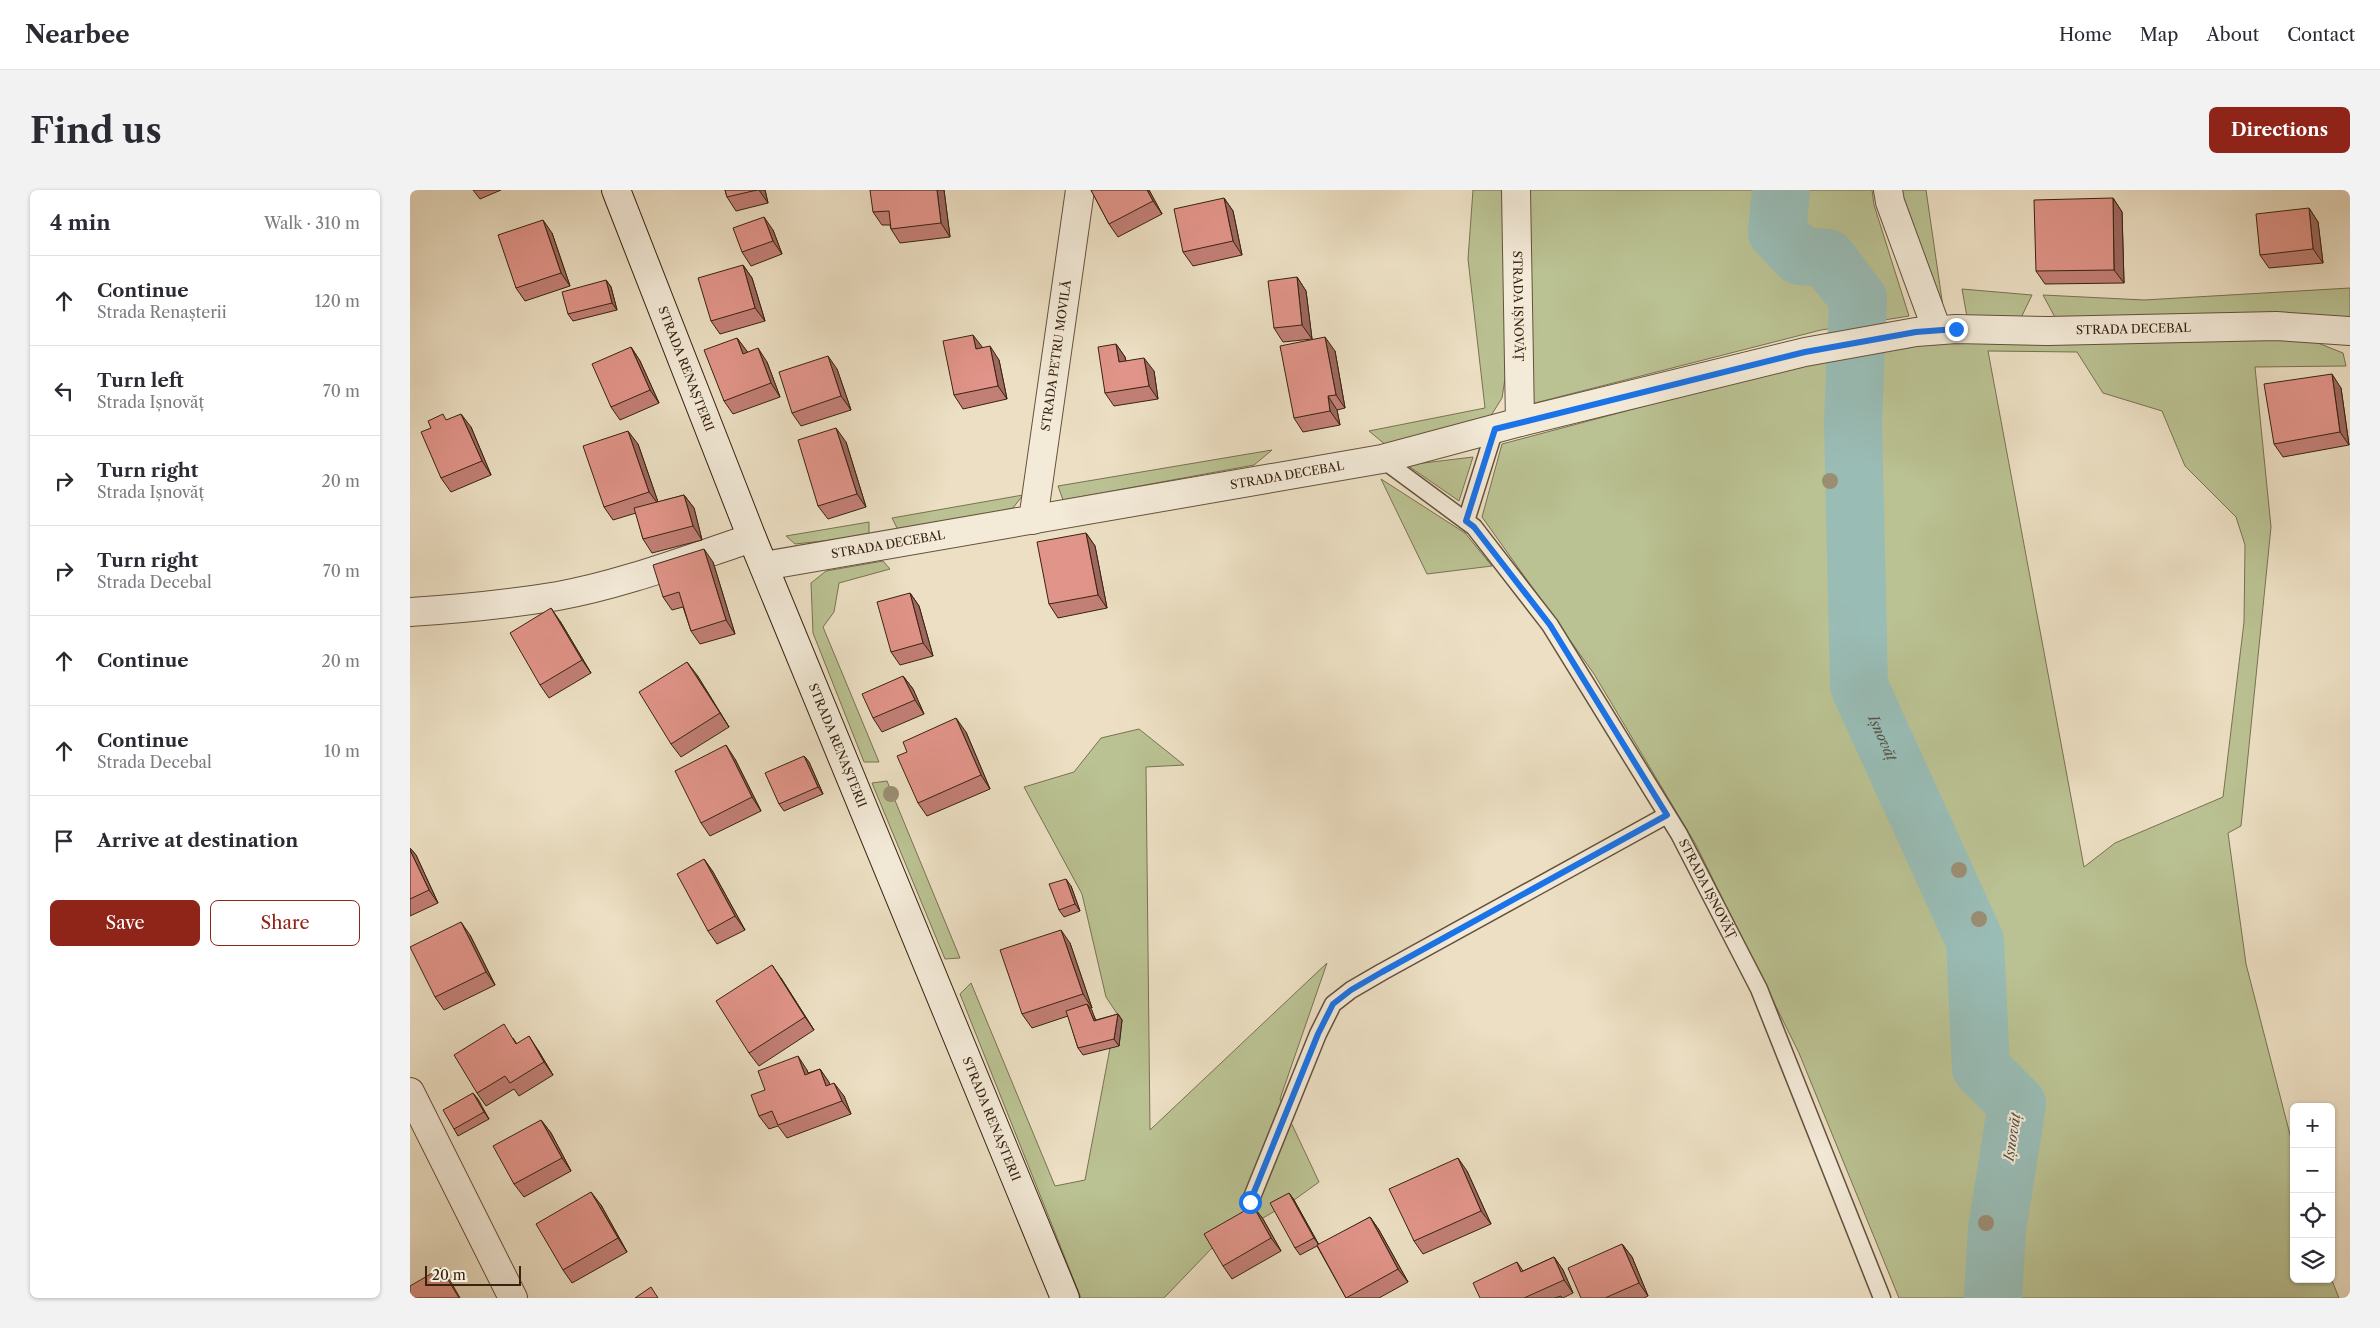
<!DOCTYPE html>
<html lang="en">
<head>
<meta charset="utf-8">
<style>
  :root { --surface:#fff; --page:#f2f2f3; --text:#2b2b33; --muted:#7c7c81; --line:#e1e1e2; --accent:#8f2418 }
  body { margin:0; font-family:"Libre Caslon Text",serif; background:var(--page); color:var(--text) }
  .controls { position:absolute; right:15px; bottom:15px; display:grid; overflow:hidden; border-radius:8px; box-shadow:0 1px 4px #0004 }
  .controls button { width:45px; height:45px; display:grid; place-items:center; padding:0; border:0; border-bottom:1px solid var(--line); background:var(--surface); color:var(--text); font:25px sans-serif }
  .scale { position:absolute; left:15px; bottom:12px; width:96px; box-sizing:border-box; padding-left:5px; border:2px solid #382310; border-top:0; font-size:14px; line-height:18px; white-space:nowrap; color:#382310; -webkit-text-stroke:4px #f3ead8; paint-order:stroke }
  .stop { position:absolute; width:15px; height:15px; margin:-11px; border:4px solid #1a73e8; border-radius:50%; background:#fff }
  .stop.end { background:#1a73e8; border-color:#fff; box-shadow:0 1px 5px #0008 }
  .list { margin:0; padding:0; list-style:none }
  h2 { display:flex; justify-content:space-between; align-items:center; height:65px; margin:0; padding:0 20px; font-size:21px }
  h2 small { font-size:16px; font-weight:400; color:var(--muted) }
  .list li { display:grid; grid-template-columns:32px 1fr auto; gap:15px; align-items:center; box-sizing:border-box; height:90px; padding:0 20px; border-top:1px solid var(--line) }
  .list b { display:block; font-size:19px; white-space:nowrap }
  .list p { margin:0; font-size:16px; white-space:nowrap; color:var(--muted) }
  .list em { font-size:16px; font-style:normal; color:var(--muted) }
  .actions { display:flex; gap:10px; padding:15px 20px }
  .actions a { flex:1; padding:11px 0; border:1px solid var(--accent); border-radius:8px; text-align:center; font-size:18px; color:var(--accent) }
  .actions .main { background:var(--accent); color:#fff }
  .icon { flex:none; width:28px; height:28px; fill:none; stroke:currentColor; stroke-width:2; stroke-linecap:round; stroke-linejoin:round }
  .map { position:relative; flex:none; width:1940px; height:1108px; overflow:hidden; border-radius:8px }
  header { display:flex; align-items:center; gap:30px; box-sizing:border-box; height:70px; padding:0 25px; background:var(--surface); border-bottom:1px solid var(--line) }
  header strong { font-size:24px }
  nav { display:flex; gap:28px; margin-inline-start:auto; font-size:18px }
  .intro { display:flex; align-items:center; justify-content:space-between; box-sizing:border-box; height:120px; padding:0 30px }
  h1 { margin:0; font-size:35px }
  .button { padding:12px 22px; border-radius:8px; background:var(--accent); color:#fff; font-size:18px; font-weight:700 }
  main { display:flex; gap:30px; padding:0 30px }
  aside { flex:1; background:var(--surface); border-radius:8px; box-shadow:0 1px 4px #0004 }
  .map>svg:first-child { display:block }
  .green { fill:#bac192; stroke:#797251; fill-rule:evenodd }
  .lines { fill:none; stroke-linecap:round; stroke-linejoin:round }
  .river { stroke:#99bcb5; stroke-width:58 }
  .service-casing { stroke:#65523d; stroke-width:19 }
  .minor-casing { stroke:#65523d; stroke-width:30 }
  .secondary-casing { stroke:#382310; stroke-width:30 }
  .service { stroke:#f3ead8; stroke-width:16 }
  .minor { stroke:#f3ead8; stroke-width:28 }
  .secondary { stroke:#f3ead8; stroke-width:28 }
  .tree { fill:#9b8d72 }
  .wall { fill:#c27f76; stroke:#382310 }
  .shaded-wall { fill:#9e6860; stroke:#382310 }
  .building { fill:#e19489; stroke:#382310 }
  .route { stroke:#1a73e8; stroke-width:6 }
  .labels { text-anchor:middle; stroke-width:4; stroke-linejoin:round; paint-order:stroke }
  .street-label { font-size:12px; fill:#382310; stroke:#f3ead8 }
  .water-label { font-size:14px; font-style:italic; fill:#555142; stroke:#f3ead8 }
</style>
</head>
<body>
<header>
<strong>Nearbee</strong>
<nav><a>Home</a><a>Map</a><a>About</a><a>Contact</a></nav>
</header>
<div class="intro"><h1>Find us</h1><a class="button">Directions</a></div>
<main>
<aside>
<h2>4 min<small>Walk · 310 m</small></h2>
<ul class="list">
<li><svg class="icon" aria-label="ahead" viewBox="0 0 24 24"><path d="M12 20V5M6 11l6-6 6 6"/></svg><div><b>Continue</b><p>Strada Renașterii</p></div><em>120 m</em></li>
<li><svg class="icon" aria-label="left" viewBox="0 0 24 24"><path d="M17 20v-9H6M10 6l-5 5 5 5"/></svg><div><b>Turn left</b><p>Strada Ișnovăț</p></div><em>70 m</em></li>
<li><svg class="icon" aria-label="right" viewBox="0 0 24 24"><path d="M7 20v-9h11M14 6l5 5-5 5"/></svg><div><b>Turn right</b><p>Strada Ișnovăț</p></div><em>20 m</em></li>
<li><svg class="icon" aria-label="right" viewBox="0 0 24 24"><path d="M7 20v-9h11M14 6l5 5-5 5"/></svg><div><b>Turn right</b><p>Strada Decebal</p></div><em>70 m</em></li>
<li><svg class="icon" aria-label="ahead" viewBox="0 0 24 24"><path d="M12 20V5M6 11l6-6 6 6"/></svg><div><b>Continue</b></div><em>20 m</em></li>
<li><svg class="icon" aria-label="ahead" viewBox="0 0 24 24"><path d="M12 20V5M6 11l6-6 6 6"/></svg><div><b>Continue</b><p>Strada Decebal</p></div><em>10 m</em></li>
<li><svg class="icon" aria-label="arrive" viewBox="0 0 24 24"><path d="M6 21V4h12l-3 4 3 4H6"/></svg><div><b>Arrive at destination</b></div></li>
</ul>
<div class="actions"><a class="main">Save</a><a>Share</a></div>
</aside>
<div class="map">
<svg width="1940" height="1108" viewBox="0 0 1940 1108">
  <rect width="100%" height="100%" fill="#ecdfc3"/>
  <filter id="stains"><feTurbulence type="fractalNoise" baseFrequency=".004" numOctaves="4"/><feColorMatrix values="0 0 0 0 .2 0 0 0 0 .09 0 0 0 0 .02 0 0 0 .5 -.17"/></filter>
  <radialGradient id="worn" r=".72"><stop offset=".6" stop-color="#630" stop-opacity="0"/><stop offset="1" stop-color="#630" stop-opacity=".3"/></radialGradient>
  <!-- green -->
  <g class="green">
    <path d="M1063,0H1098L1101,150L1092,208L1082,224L1066,236L977,256L959,241L1075,218L1058,69Z"/>
    <path d="M1120,0H1462L1464,15L1499,126L1411,140L1121,214Z"/>
    <path d="M1491,0H1516L1533,117L1503,49Z"/>
    <path d="M1940,98V128L1646,129L1633,105L1734,110Z"/>
    <path d="M1552,99L1622,105L1609,132L1557,127Z"/>
    <path d="M1598,148L1898,149L1933,163L1936,176L1845,177L1861,337L1831,636L1818,643L1836,774L1884,960V1089L1921,1088L1929,1108H1489L1389,863L1285,653L1184,484L1072,327L1092,254L1389,175L1501,154ZM1578,161L1667,162L1693,203L1752,221L1775,276L1826,327L1835,355L1834,432L1813,607L1705,653L1674,677Z"/>
    <path d="M862,260L844,275L653,310L648,296Z"/>
    <path d="M1063,267L1049,311L997,275Z"/>
    <path d="M971,289L1055,343L1082,376L1017,384Z"/>
    <path d="M613,305L603,318L489,342L482,328Z"/>
    <path d="M459,332V346L385,354L376,346Z"/>
    <path d="M473,371L480,379L429,393L424,422L413,437L469,572H454L403,443L401,393L416,381Z"/>
    <path d="M729,539L774,575L736,577L740,940L917,773L870,909L909,992L884,1010L803,1057L754,1108H671L550,804L561,793L645,996L675,990L700,858L712,831L696,807L672,704L614,597L664,582L691,548Z"/>
    <path d="M477,591L550,768L535,769L462,593Z"/>
  </g>
  <g class="lines">
    <!-- river -->
    <path class="river" id="s1" d="M1371,0L1367,42L1390,66L1417,68L1448,109L1443,232L1449,496L1565,751L1571,878L1607,914L1587,1039L1583,1108"/>
    <defs>
      <g id="service">
        <path id="s2" d="M972,269L1064,337L1140,435L1269,644L1349,799L1472,1108"/>
        <path d="M1056,331L1085,239"/>
        <path d="M840,1012L908,844L923,814L941,800L972,782L1257,625"/>
      </g>
      <g id="minor">
        <path id="s3" d="M1106,0L1110,232"/>
        <path d="M1478,0L1480,12L1527,140"/>
        <path id="s4" d="M623,330L670,0"/>
        <path id="s5" d="M354,376L972,269L1110,232L1395,162L1506,142L1546,139L1638,141L1866,136L1940,141"/>
        <path d="M0,422C50,419 99,414 148,406C214,394 278,369 342,348"/>
        <path d="M0,902L103,1108"/>
      </g>
      <g id="secondary">
        <path id="s6" d="M206,0L342,348L655,1108"/>
      </g>
    </defs>
    <!-- service casing -->
    <use href="#service" class="service-casing"/>
    <!-- minor casing -->
    <use href="#minor" class="minor-casing"/>
    <!-- secondary casing -->
    <use href="#secondary" class="secondary-casing"/>
    <!-- service -->
    <use href="#service" class="service"/>
    <!-- minor -->
    <use href="#minor" class="minor"/>
    <!-- secondary -->
    <use href="#secondary" class="secondary"/>
  </g>
  <!-- trees -->
  <g class="tree">
    <circle cx="1420" cy="291" r="8"/>
    <circle cx="481" cy="604" r="8"/>
    <circle cx="1549" cy="680" r="8"/>
    <circle cx="1569" cy="729" r="8"/>
    <circle cx="1576" cy="1033" r="8"/>
  </g>
  <!-- wall -->
  <g class="wall">
    <path d="M63,0H91L70,9Z"/>
    <path d="M315,0H355L358,13L326,21L317,7Z"/>
    <path d="M534,0L540,47L490,53L481,39L480,35H472L463,22Z"/>
    <path d="M681,0H739L752,24L708,47L699,34Z"/>
    <path d="M814,8L823,21L832,65L783,76L773,62Z"/>
    <path d="M1703,8L1712,22L1714,93L1635,94L1626,81Z"/>
    <path d="M1899,18L1908,32L1913,73L1859,78L1850,65Z"/>
    <path d="M363,40L372,64L341,76L332,62Z"/>
    <path d="M142,43L160,96L115,111L106,98Z"/>
    <path d="M333,75L342,88L355,131L310,144L301,131Z"/>
    <path d="M887,87L896,101L902,149L873,152L864,138Z"/>
    <path d="M196,90L201,97L207,120L163,131L158,124Z"/>
    <path d="M327,148L337,162L357,172L370,207L323,224L314,211Z"/>
    <path d="M706,154L715,167L716,171L744,181L748,209L704,216L695,203Z"/>
    <path d="M221,157L230,171L249,213L210,230L201,217Z"/>
    <path d="M573,158L589,170L597,209L553,219L544,205Z"/>
    <path d="M925,161L935,218L927,220L930,235L893,242L884,228Z"/>
    <path d="M427,179L441,220L391,236L382,223Z"/>
    <path d="M1931,198L1939,255L1873,267L1864,254Z"/>
    <path d="M37,230L61,237L81,285L41,302L31,288Z"/>
    <path d="M436,252L456,317L418,329L408,316Z"/>
    <path d="M228,254L248,312L274,305L284,318L292,350L242,363L233,349L226,323L203,330L194,317Z"/>
    <path d="M676,343L685,356L697,418L648,428L639,414Z"/>
    <path d="M303,372L325,444L290,454L281,441L273,417L262,420L253,407Z"/>
    <path d="M500,403L509,416L523,466L490,475L481,462Z"/>
    <path d="M150,431L181,483L139,508L130,495Z"/>
    <path d="M287,485L319,537L271,567L261,554Z"/>
    <path d="M493,486L503,499L514,524L472,542L463,528Z"/>
    <path d="M556,542L580,599L517,626L508,613Z"/>
    <path d="M394,566L399,572L413,604L374,621L369,614Z"/>
    <path d="M325,569L351,621L300,646L291,633Z"/>
    <path d="M0,658L6,665L28,713L0,726Z"/>
    <path d="M294,669L303,682L335,740L307,754L298,741Z"/>
    <path d="M661,696L670,721L654,727L649,720Z"/>
    <path d="M60,745L85,795L34,820L25,807Z"/>
    <path d="M660,753L682,818H680L686,830L708,824L712,830L709,856L673,865L668,858L658,826L622,838L612,824Z"/>
    <path d="M371,788L404,840L349,876L339,863Z"/>
    <path d="M103,848L107,854L128,860L143,885L109,906L104,899L76,916L67,903Z"/>
    <path d="M410,879L420,895L434,906L441,924L377,948L368,936L359,939L349,926L355,900L397,880L398,883Z"/>
    <path d="M63,903L79,929L48,946L44,939Z"/>
    <path d="M131,930L141,943L161,981L114,1007L104,994Z"/>
    <path d="M1057,981L1081,1034L1013,1064L1004,1051Z"/>
    <path d="M879,1003L884,1010L909,1055L960,1027L969,1040L998,1092L969,1108H936L907,1056L890,1065L885,1058Z"/>
    <path d="M191,1015L217,1062L162,1093L153,1080Z"/>
    <path d="M843,1016L853,1029L871,1061L822,1089L813,1076Z"/>
    <path d="M1212,1054L1222,1067L1238,1106L1234,1108H1171Z"/>
    <path d="M1144,1067L1153,1080L1163,1103L1153,1108H1070L1107,1072L1113,1081Z"/>
  </g>
  <!-- shaded-wall -->
  <g class="shaded-wall">
    <path d="M349,0H355L358,13Z"/>
    <path d="M527,0H534L540,47L531,33Z"/>
    <path d="M737,0H739L752,24L743,11Z"/>
    <path d="M814,8L823,21L832,65L823,51Z"/>
    <path d="M1703,8L1712,22L1714,93L1704,80Z"/>
    <path d="M1899,18L1908,32L1913,73L1903,59Z"/>
    <path d="M354,27L363,40L372,64L363,51Z"/>
    <path d="M133,30L142,43L160,96L151,83Z"/>
    <path d="M333,75L342,88L355,131L345,118Z"/>
    <path d="M887,87L896,101L902,149L892,135Z"/>
    <path d="M196,90L201,97L207,120L202,113Z"/>
    <path d="M563,145L573,158L566,159Z"/>
    <path d="M915,147L925,161L935,218L926,205Z"/>
    <path d="M327,148L337,161L343,177L333,164Z"/>
    <path d="M706,154L715,167L718,185L709,172Z"/>
    <path d="M580,156L589,170L597,209L588,196Z"/>
    <path d="M221,157L230,171L249,213L240,200Z"/>
    <path d="M348,158L357,172L370,207L361,193Z"/>
    <path d="M418,166L427,179L441,220L431,206Z"/>
    <path d="M734,168L744,181L748,209L739,196Z"/>
    <path d="M1922,184L1931,198L1939,255L1930,242Z"/>
    <path d="M918,206L927,220L930,235L920,221Z"/>
    <path d="M51,224L61,237L81,285L72,271Z"/>
    <path d="M426,238L436,252L456,317L447,304Z"/>
    <path d="M218,241L228,254L249,315L239,302Z"/>
    <path d="M274,305L284,318L292,350L283,336Z"/>
    <path d="M676,343L685,356L697,418L688,405Z"/>
    <path d="M294,359L303,372L325,444L316,430Z"/>
    <path d="M500,403L509,416L523,466L513,453Z"/>
    <path d="M141,418L150,431L181,483L172,470Z"/>
    <path d="M277,472L287,485L319,537L310,523Z"/>
    <path d="M493,486L503,499L514,524L505,510Z"/>
    <path d="M546,528L556,542L580,599L571,585Z"/>
    <path d="M316,555L325,569L351,621L342,607Z"/>
    <path d="M394,566L399,572L413,604L408,597Z"/>
    <path d="M0,658L6,665L28,713L19,700L0,660Z"/>
    <path d="M294,669L303,682L335,740L325,726Z"/>
    <path d="M656,689L661,696L670,721L665,714Z"/>
    <path d="M51,732L60,745L85,795L76,782Z"/>
    <path d="M651,740L660,753L682,818L673,804Z"/>
    <path d="M362,775L371,788L404,840L395,827Z"/>
    <path d="M677,814L682,820L688,838L684,831Z"/>
    <path d="M708,824L712,830L709,856L704,849Z"/>
    <path d="M119,846L128,860L143,885L134,872Z"/>
    <path d="M388,866L397,880L404,898L395,885Z"/>
    <path d="M410,879L419,892L425,910L416,896Z"/>
    <path d="M424,893L434,906L441,924L432,911Z"/>
    <path d="M63,903L68,909L79,929L74,922Z"/>
    <path d="M131,930L141,943L161,981L152,968Z"/>
    <path d="M1048,968L1057,981L1081,1034L1071,1021Z"/>
    <path d="M181,1002L191,1015L217,1062L208,1048Z"/>
    <path d="M879,1003L884,1010L909,1055L904,1048Z"/>
    <path d="M843,1016L853,1029L871,1061L861,1048Z"/>
    <path d="M960,1027L969,1040L998,1092L988,1079Z"/>
    <path d="M1212,1054L1222,1067L1238,1106L1229,1093Z"/>
    <path d="M1144,1067L1153,1080L1163,1103L1154,1090Z"/>
    <path d="M31,1078L41,1092L50,1108H49Z"/>
  </g>
  <!-- building -->
  <g class="building">
    <path d="M315,0H347L317,7Z"/>
    <path d="M460,0H527L531,33L481,39L479,21L463,22Z"/>
    <path d="M681,0H737L743,11L699,34Z"/>
    <path d="M814,8L823,51L773,62L764,19Z"/>
    <path d="M1703,8L1704,80L1626,81L1624,10Z"/>
    <path d="M1899,18L1903,59L1850,65L1846,24Z"/>
    <path d="M354,27L363,51L332,62L323,38Z"/>
    <path d="M133,30L151,83L106,98L88,45Z"/>
    <path d="M333,75L345,118L301,131L288,88Z"/>
    <path d="M887,87L892,135L864,138L858,91Z"/>
    <path d="M196,90L202,113L158,124L152,102Z"/>
    <path d="M563,145L566,159L580,156L588,196L544,205L533,151Z"/>
    <path d="M915,147L926,205L918,206L920,221L884,228L870,156Z"/>
    <path d="M327,148L333,164L348,158L361,193L314,211L294,160Z"/>
    <path d="M706,154L709,172L734,168L739,196L695,203L688,157Z"/>
    <path d="M221,157L240,200L201,217L182,174Z"/>
    <path d="M418,166L431,206L382,223L369,182Z"/>
    <path d="M1922,184L1930,242L1864,254L1854,194Z"/>
    <path d="M33,224L36,230L51,224L72,271L31,288L11,242L21,238L18,231Z"/>
    <path d="M426,238L447,304L408,316L388,250Z"/>
    <path d="M218,241L239,302L194,317L173,256Z"/>
    <path d="M274,305L283,336L233,349L224,318Z"/>
    <path d="M676,343L688,405L639,414L627,352Z"/>
    <path d="M294,359L316,430L281,441L269,402L253,407L243,375Z"/>
    <path d="M500,403L513,453L481,462L467,412Z"/>
    <path d="M141,418L172,470L130,495L100,443Z"/>
    <path d="M277,472L310,523L261,554L229,502Z"/>
    <path d="M493,486L505,510L463,528L452,504Z"/>
    <path d="M546,528L571,585L508,613L487,566L497,562L493,552Z"/>
    <path d="M316,555L342,607L291,633L265,581Z"/>
    <path d="M394,566L408,597L369,614L355,583Z"/>
    <path d="M0,660L19,700L0,709Z"/>
    <path d="M294,669L325,726L298,741L267,684Z"/>
    <path d="M656,689L665,714L649,720L639,694Z"/>
    <path d="M51,732L76,782L25,807L0,757Z"/>
    <path d="M651,740L673,804L612,824L590,760Z"/>
    <path d="M362,775L395,827L339,863L306,811Z"/>
    <path d="M677,814L684,831L708,824L704,849L668,858L656,821Z"/>
    <path d="M94,834L106,854L119,846L134,872L100,893L95,886L67,903L44,865Z"/>
    <path d="M388,866L395,885L410,879L416,896L424,893L432,911L368,935L362,921L349,926L341,905L355,900L348,881Z"/>
    <path d="M63,903L74,922L44,939L33,920Z"/>
    <path d="M131,930L152,968L104,994L83,956Z"/>
    <path d="M1048,968L1071,1021L1004,1051L979,999Z"/>
    <path d="M181,1002L208,1048L153,1080L126,1034Z"/>
    <path d="M879,1003L904,1048L885,1058L860,1013Z"/>
    <path d="M843,1016L861,1048L813,1076L794,1044Z"/>
    <path d="M960,1027L988,1079L936,1108L907,1055Z"/>
    <path d="M1212,1054L1229,1093L1195,1108H1171L1158,1078Z"/>
    <path d="M1144,1067L1154,1090L1114,1108H1070L1063,1093L1107,1072L1111,1082Z"/>
    <path d="M31,1078L49,1108H0V1096Z"/>
    <path d="M241,1097L248,1108H225Z"/>
    <path d="M1151,1106L1152,1108H1145Z"/>
  </g>
  <g class="lines">
    <!-- route -->
    <path class="route" d="M840,1012L908,844L923,814L941,800L972,782L1257,625L1140,435L1064,337L1056,331L1085,239L1395,162L1506,142L1546,139"/>
  </g>
  <g class="labels">
    <!-- street labels -->
    <g class="street-label">
      <text dy="4" stroke="none"><textPath href="#s3" startOffset="116">STRADA IȘNOVĂȚ</textPath></text>
      <text dy="4" stroke="none"><textPath href="#s5" startOffset="1394">STRADA DECEBAL</textPath></text>
      <text dy="4" stroke="none"><textPath href="#s4" startOffset="166">STRADA PETRU MOVILĂ</textPath></text>
      <text dy="4" stroke="none"><textPath href="#s6" startOffset="192">STRADA RENAȘTERII</textPath></text>
      <text dy="4" stroke="none"><textPath href="#s5" startOffset="531">STRADA DECEBAL</textPath></text>
      <text dy="4" stroke="none"><textPath href="#s5" startOffset="126">STRADA DECEBAL</textPath></text>
      <text dy="4" stroke="none"><textPath href="#s6" startOffset="598">STRADA RENAȘTERII</textPath></text>
      <text dy="4" stroke="none"><textPath href="#s2" startOffset="546">STRADA IȘNOVĂȚ</textPath></text>
      <text dy="4" stroke="none"><textPath href="#s6" startOffset="1002">STRADA RENAȘTERII</textPath></text>
    </g>
    <!-- water labels -->
    <g class="water-label">
      <text dy="5" stroke="none"><textPath href="#s1" startOffset="598">Ișnovăț</textPath></text>
      <text transform="translate(1602 947) rotate(-81)" y="5">Ișnovăț</text>
    </g>
  </g>
  <rect width="100%" height="100%" filter="url(#stains)"/>
  <rect width="100%" height="100%" fill="url(#worn)"/>
</svg>
<div class="controls">
<button>+</button>
<button>−</button>
<button><svg class="icon" aria-label="locate" viewBox="0 0 24 24"><circle cx="12" cy="12" r="6"/><path d="M12 2v4M12 18v4M2 12h4M18 12h4"/></svg></button>
<button><svg class="icon" aria-label="layers" viewBox="0 0 24 24"><path d="M12 4l9 5-9 5-9-5zM3 14l9 5 9-5"/></svg></button>
</div>
<div class="scale">20 m</div>
<div class="stop" style="left:840px;top:1012px"></div>
<div class="stop end" style="left:1546px;top:139px"></div>
</div>
</main>
</body>
</html>
